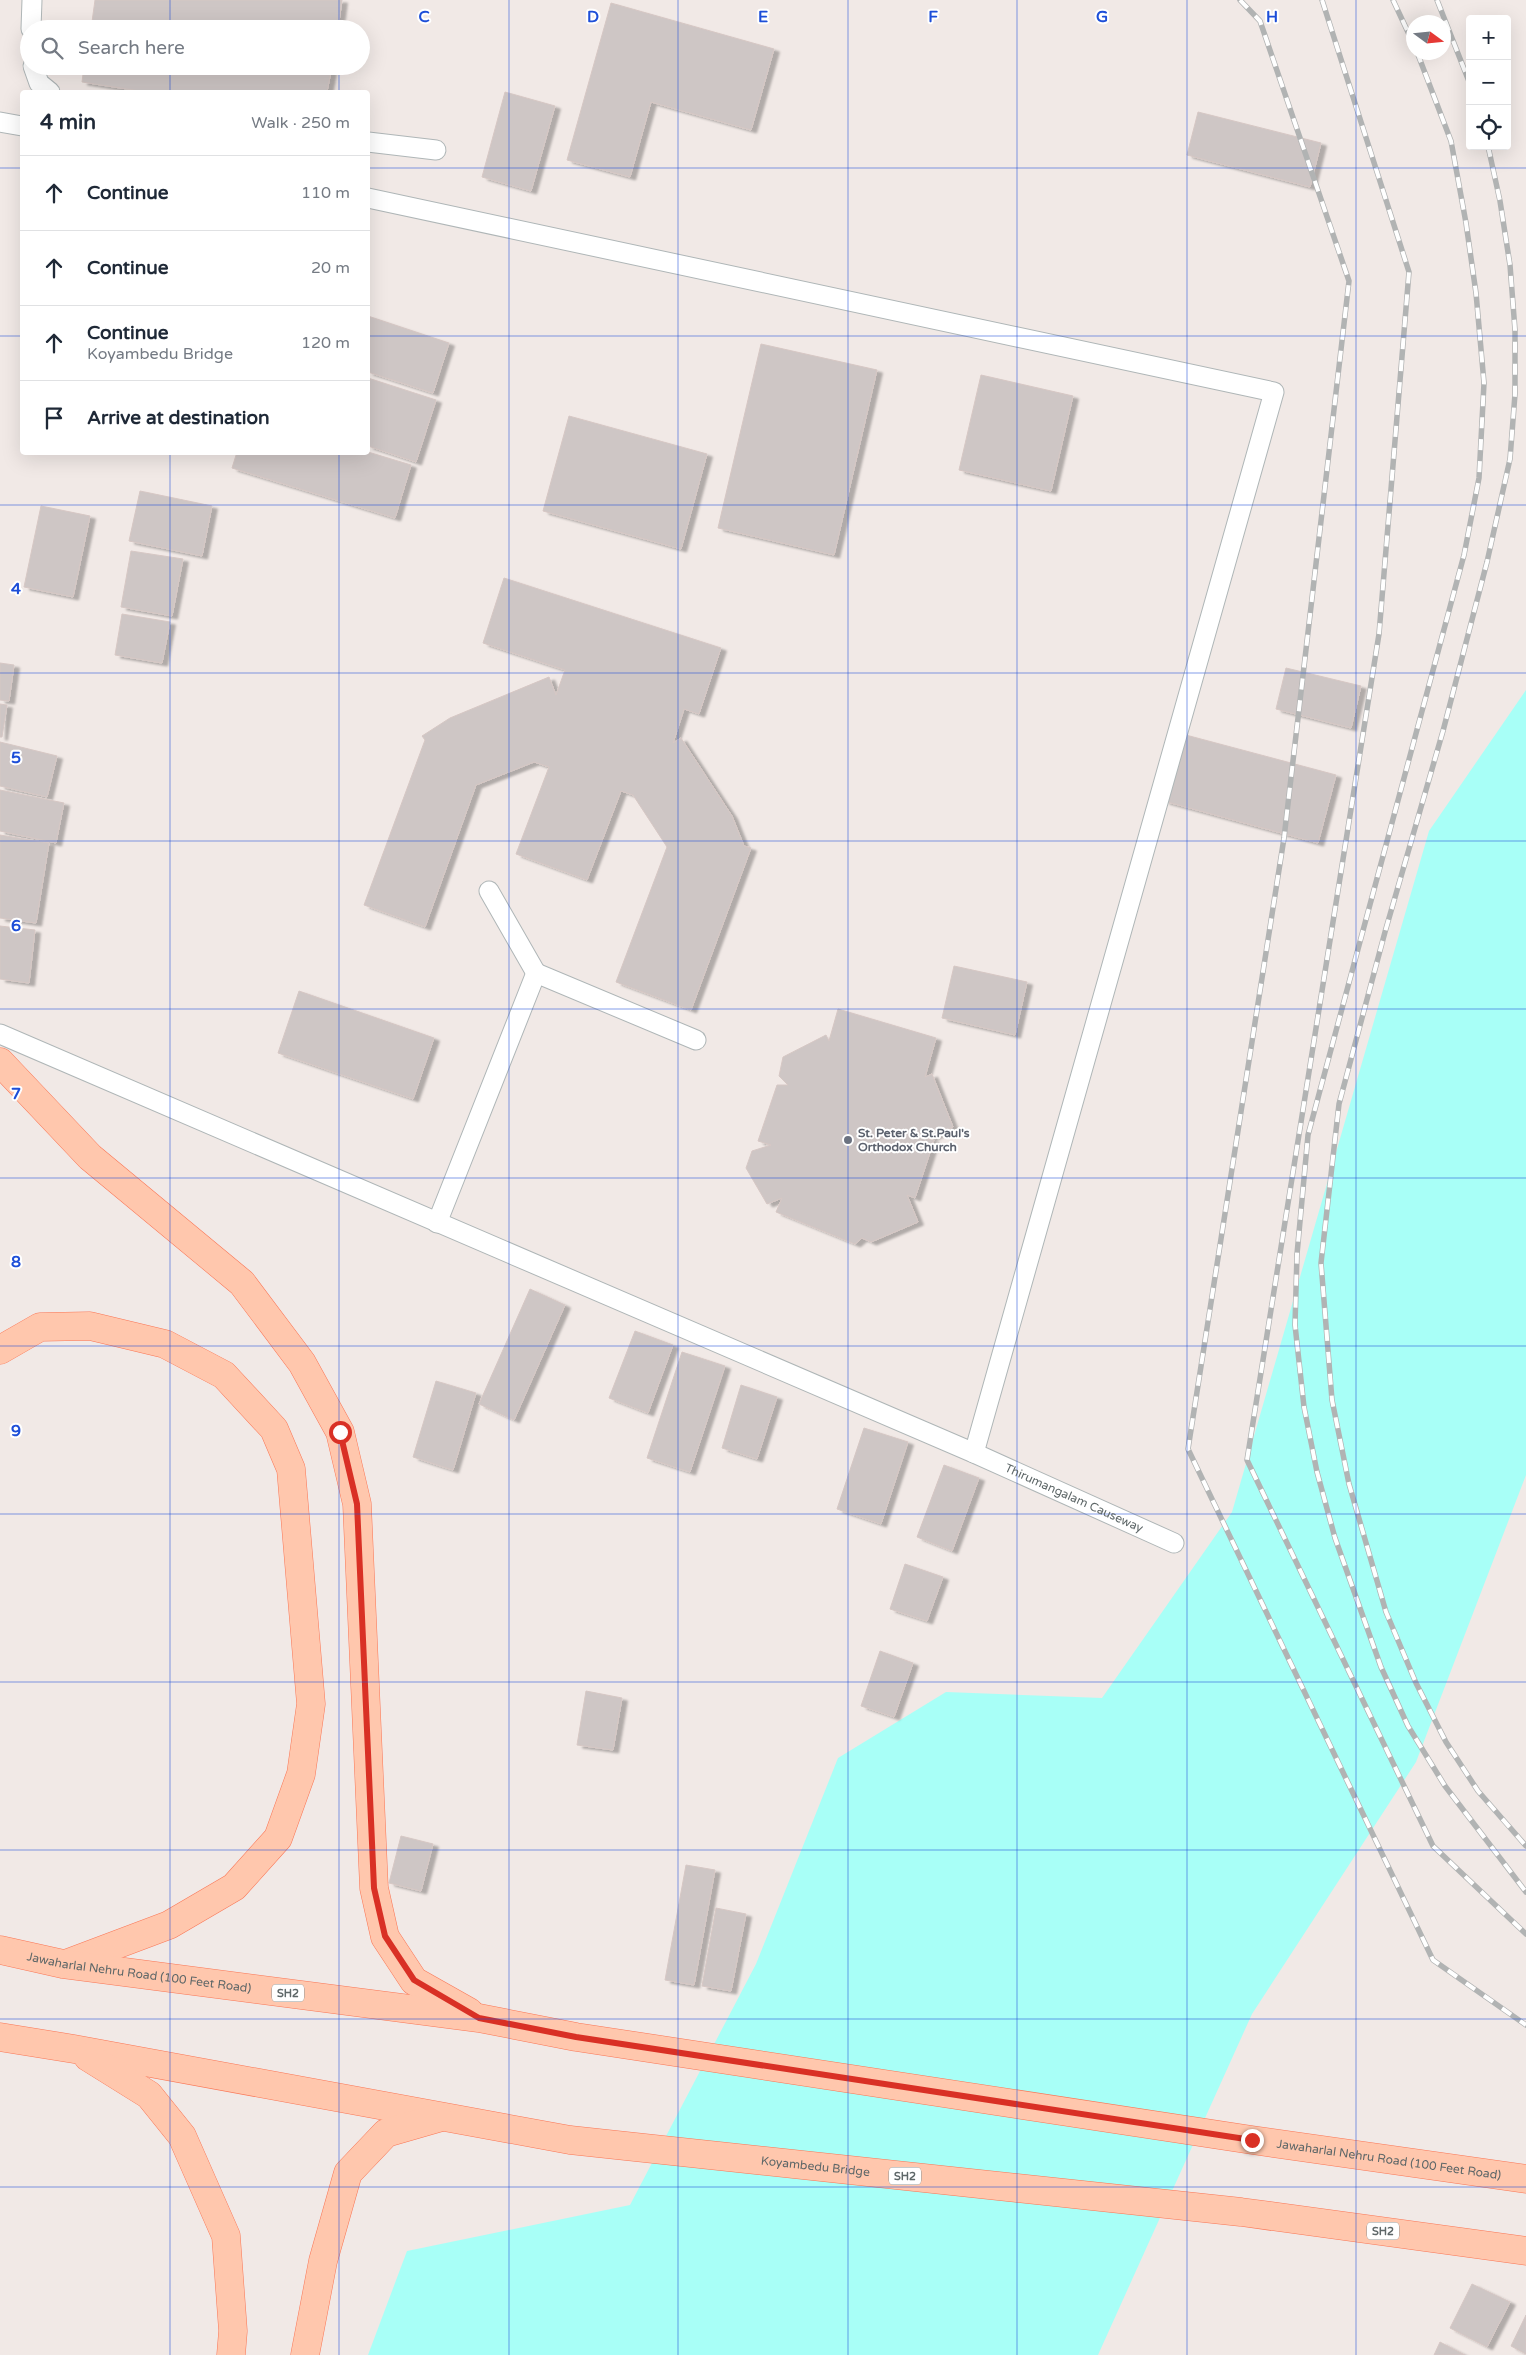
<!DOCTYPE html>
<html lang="en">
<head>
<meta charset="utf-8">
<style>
  :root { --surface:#fff; --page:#f2f2f3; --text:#1f2937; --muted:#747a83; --line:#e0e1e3 }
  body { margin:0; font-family:"Varela Round",sans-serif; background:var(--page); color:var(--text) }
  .controls { position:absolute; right:15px; top:15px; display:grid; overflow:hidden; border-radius:5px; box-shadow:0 5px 20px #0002 }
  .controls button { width:45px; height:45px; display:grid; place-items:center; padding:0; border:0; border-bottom:1px solid var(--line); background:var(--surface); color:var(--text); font:25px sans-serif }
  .compass { position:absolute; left:1406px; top:15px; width:45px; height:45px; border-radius:50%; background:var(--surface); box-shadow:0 5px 20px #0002; rotate:105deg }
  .stop { position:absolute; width:15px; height:15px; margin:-11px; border:4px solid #d93025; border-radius:50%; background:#fff }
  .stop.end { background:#d93025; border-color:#fff; box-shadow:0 1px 5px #0008 }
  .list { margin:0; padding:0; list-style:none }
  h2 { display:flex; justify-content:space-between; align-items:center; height:65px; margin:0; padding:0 20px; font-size:21px }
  h2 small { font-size:16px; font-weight:400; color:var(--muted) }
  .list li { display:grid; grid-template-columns:32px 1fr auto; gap:15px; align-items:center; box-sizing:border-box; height:75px; padding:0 20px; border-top:1px solid var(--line) }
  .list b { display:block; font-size:19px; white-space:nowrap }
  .list p { margin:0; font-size:16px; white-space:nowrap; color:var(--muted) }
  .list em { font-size:16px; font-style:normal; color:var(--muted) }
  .icon { flex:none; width:28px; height:28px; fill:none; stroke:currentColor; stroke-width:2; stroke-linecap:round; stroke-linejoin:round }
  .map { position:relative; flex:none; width:1526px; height:2355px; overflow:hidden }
  .search { position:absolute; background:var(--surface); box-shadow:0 5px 20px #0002; left:20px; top:20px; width:350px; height:55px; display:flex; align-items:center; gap:12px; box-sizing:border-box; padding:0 18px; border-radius:28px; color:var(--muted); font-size:19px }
  .panel { position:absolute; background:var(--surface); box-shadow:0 5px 20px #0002; left:20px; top:90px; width:350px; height:365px; border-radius:5px }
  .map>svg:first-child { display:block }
  .water { fill:#a8fff7 }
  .building { fill:#cec6c5; stroke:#d6c7c4; filter:url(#shadow) }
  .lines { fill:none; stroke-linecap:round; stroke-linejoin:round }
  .lane-casing { stroke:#afb6b7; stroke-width:21 }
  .primary-casing { stroke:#fa7656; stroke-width:29 }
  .lane { stroke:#fff; stroke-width:19 }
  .primary { stroke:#ffc7ad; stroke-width:28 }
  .rail-casing { stroke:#b1b3b3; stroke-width:5.5 }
  .rail { stroke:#fff; stroke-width:4; stroke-dasharray:11; stroke-linecap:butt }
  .route { stroke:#d93025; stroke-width:6 }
  .grid { fill:none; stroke:#1d4ed8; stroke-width:1; stroke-opacity:0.55 }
  .worship-dot { fill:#6b7280; stroke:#fff; stroke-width:2 }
  .labels { text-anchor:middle; stroke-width:4; stroke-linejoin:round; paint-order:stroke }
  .shield { fill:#fff; stroke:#8e9595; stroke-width:1 }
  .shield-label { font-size:11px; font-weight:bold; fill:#5e6768 }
  .worship-label { font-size:12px; font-weight:bold; fill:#5b616d; stroke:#fff; text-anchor:start }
  .street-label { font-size:12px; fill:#5e6768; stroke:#fff }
  .grid-label { font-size:16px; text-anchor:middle; font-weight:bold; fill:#1d4ed8; stroke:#fff; stroke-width:4; stroke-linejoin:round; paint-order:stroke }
</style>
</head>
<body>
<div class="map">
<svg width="1526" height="2355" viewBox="0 0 1526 2355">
  <defs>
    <filter id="shadow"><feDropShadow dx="5.5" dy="3" stdDeviation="1" flood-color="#0004"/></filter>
  </defs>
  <rect width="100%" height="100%" fill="#f1e9e6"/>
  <!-- water -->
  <path class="water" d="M1526,690V1475L1416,1762L1252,2014L1098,2355H368L407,2251L630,2205L756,1964L838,1758L946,1692L1102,1698L1232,1512L1429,831Z"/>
  <!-- building -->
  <g class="building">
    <path d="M95,0H342L338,29H91Z"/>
    <path d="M611,3L774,49L751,130L651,102L630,177L567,160Z"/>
    <path d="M84,66H332L327,92H146L82,82Z"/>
    <path d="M505,92L555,106L531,191L482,177Z"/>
    <path d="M1198,112L1321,143L1310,187L1187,155Z"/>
    <path d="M368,316L449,343L433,393L368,372Z"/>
    <path d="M761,344L877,370L834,555L718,528Z"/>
    <path d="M981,375L1073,396L1051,491L959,470Z"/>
    <path d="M368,378L436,400L416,462L368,446Z"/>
    <path d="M569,416L707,454L681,549L543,511Z"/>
    <path d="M237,452H368L411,465L395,518L232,468Z"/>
    <path d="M140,491L212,506L202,556L129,541Z"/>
    <path d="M41,506L90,516L73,597L24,587Z"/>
    <path d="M131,551L183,559L172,616L121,607Z"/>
    <path d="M504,578L721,648L699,714L684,709L673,743L681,738L732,816L744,846L751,848L691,1010L616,982L667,847L633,795L621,791L587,880L516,854L549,767L534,762L476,785L425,927L364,905L425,740L422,736L450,718L549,677L556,695L565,670L483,643Z"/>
    <path d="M122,614L170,622L162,663L115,655Z"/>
    <path d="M0,663L14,665L9,701L0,700Z"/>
    <path d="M1286,668L1361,686L1351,728L1276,709Z"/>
    <path d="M0,704L7,705L2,737H0Z"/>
    <path d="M1182,734L1336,775L1318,843L1164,801Z"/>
    <path d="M0,742L57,756L47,797L0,786Z"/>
    <path d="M0,790L64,803L56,843L0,831Z"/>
    <path d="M0,835L49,843L36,923L0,918Z"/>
    <path d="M0,926L35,930L29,983L0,979Z"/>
    <path d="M954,966L1027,982L1015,1035L942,1018Z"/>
    <path d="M299,991L434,1038L413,1099L278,1053Z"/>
    <path d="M838,1009L936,1038L925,1077L932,1074L953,1127L928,1139L934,1140L915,1198L907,1195L918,1222L871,1242L862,1238L855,1244L776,1212L782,1198L767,1204L746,1168L752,1151L771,1145L758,1141L777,1085H788L779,1076L783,1057L826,1035L829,1041Z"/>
    <path d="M530,1289L565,1305L514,1420L479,1404Z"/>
    <path d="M635,1331L673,1345L648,1413L609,1398Z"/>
    <path d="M682,1352L725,1366L690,1472L647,1458Z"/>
    <path d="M436,1381L476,1393L453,1470L413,1457Z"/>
    <path d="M741,1385L777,1397L757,1459L722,1448Z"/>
    <path d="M864,1428L908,1442L881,1524L837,1509Z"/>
    <path d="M944,1465L979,1478L952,1551L917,1537Z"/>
    <path d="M905,1564L943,1577L927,1621L890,1609Z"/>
    <path d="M880,1651L913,1663L894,1717L861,1706Z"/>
    <path d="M586,1691L622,1698L613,1750L577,1745Z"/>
    <path d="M401,1836L433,1844L421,1891L389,1883Z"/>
    <path d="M686,1865L715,1870L694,1985L665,1980Z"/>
    <path d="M716,1908L746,1914L731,1991L702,1986Z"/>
    <path d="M1472,2284L1510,2302L1487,2347L1450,2328Z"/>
    <path d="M1526,2315V2354L1511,2346Z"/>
    <path d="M1440,2342L1465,2355H1434Z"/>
  </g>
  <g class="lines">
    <defs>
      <g id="lane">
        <path d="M31,29L32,0"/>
        <path d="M33,66L39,83L50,92"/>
        <path d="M0,122L22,126"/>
        <path d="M368,142L436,150"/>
        <path d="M368,198L1274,392L974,1453"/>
        <path d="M489,891L536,973"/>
        <path id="s1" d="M0,1034L974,1453L1174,1543"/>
        <path d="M437,1223L536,973L696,1040"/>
      </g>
      <g id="primary">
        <path d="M0,1062L90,1157L242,1283L302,1363L340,1432L357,1504L374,1888L385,1937L414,1981L469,2012"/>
        <path d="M0,1350L40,1327L90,1326L165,1344L224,1375L274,1429L291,1469L311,1704L301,1774L278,1838L234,1887L169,1925L68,1963"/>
        <path id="s2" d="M0,1950L63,1964L479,2018L576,2037L1252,2140L1526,2179"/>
        <path id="s3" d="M0,2037L74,2049L570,2140L1241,2212L1526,2251"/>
        <path d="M88,2057L149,2095L182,2136L226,2236L233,2331L231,2355"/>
        <path d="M305,2355L323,2261L348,2173L386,2133L438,2118"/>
      </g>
    </defs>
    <!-- lane casing -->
    <use href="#lane" class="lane-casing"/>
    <!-- primary casing -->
    <use href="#primary" class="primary-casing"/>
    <!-- lane -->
    <use href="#lane" class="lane"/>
    <!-- primary -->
    <use href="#primary" class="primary"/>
    <defs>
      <g id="rail">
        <path d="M1240,0L1260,21L1349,281L1284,838L1188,1449L1433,1960L1526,2025"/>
        <path d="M1322,0L1409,272L1379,634L1247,1460L1433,1846L1526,1934"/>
        <path d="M1393,0L1414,45"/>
        <path d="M1437,0L1470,84"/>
        <path d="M1417,52L1451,141L1466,223L1476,293L1484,383L1479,478L1464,555L1308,1135L1297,1254L1295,1325L1304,1407L1317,1472L1335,1538L1381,1667L1408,1726L1445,1786L1526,1892"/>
        <path d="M1488,146L1500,201L1510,265L1515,330V394L1510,459L1487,562L1443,731L1385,932L1339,1104L1321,1263L1332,1400L1349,1484L1386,1612L1416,1683L1446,1742L1478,1791L1526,1846"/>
      </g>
    </defs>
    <!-- rail casing -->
    <use href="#rail" class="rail-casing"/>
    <!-- rail -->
    <use href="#rail" class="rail"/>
  </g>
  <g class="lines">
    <!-- route -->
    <path class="route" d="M340,1432L357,1504L374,1888L385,1936L414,1980L479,2018L576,2037L1252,2140"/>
  </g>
  <!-- grid -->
  <path class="grid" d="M170,0V29M339,0V29M509,0V2355M678,0V2355M848,0V2355M1017,0V2355M1187,0V2355M1356,0V2355M170,66V92M339,66V92M0,168H22M368,168H1526M0,336H22M368,336H1526M170,452V2355M339,452V2355M0,505H1526M0,673H1526M0,841H1526M0,1009H1526M0,1178H1526M0,1346H1526M0,1514H1526M0,1682H1526M0,1850H1526M0,2019H1526M0,2187H1526"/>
  <!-- markers -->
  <circle class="worship-dot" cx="848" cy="1140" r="5"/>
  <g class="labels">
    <!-- shield labels -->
    <g class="shield">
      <rect x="272" y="1984.5" width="32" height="17" rx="4"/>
      <rect x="889" y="2167.5" width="32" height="17" rx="4"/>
      <rect x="1367" y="2222.5" width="32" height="17" rx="4"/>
    </g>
    <g class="shield-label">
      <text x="288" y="1997">SH2</text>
      <text x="905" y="2180">SH2</text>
      <text x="1383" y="2235">SH2</text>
    </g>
    <!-- worship labels -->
    <g class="worship-label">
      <text x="858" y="1137">St. Peter &amp; St.Paul's<tspan x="858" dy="14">Orthodox Church</tspan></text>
    </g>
    <!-- street labels -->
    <g class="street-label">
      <text dy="4" stroke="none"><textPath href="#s1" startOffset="1170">Thirumangalam Causeway</textPath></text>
      <text dy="4" stroke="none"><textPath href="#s2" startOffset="141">Jawaharlal Nehru Road (100 Feet Road)</textPath></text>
      <text dy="4" stroke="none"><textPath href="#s2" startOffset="1405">Jawaharlal Nehru Road (100 Feet Road)</textPath></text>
      <text dy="4" stroke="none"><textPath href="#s3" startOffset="826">Koyambedu Bridge</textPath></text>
    </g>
  </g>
  <g class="grid-label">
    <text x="424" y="22">C</text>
    <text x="593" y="22">D</text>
    <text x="763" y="22">E</text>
    <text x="933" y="22">F</text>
    <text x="1102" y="22">G</text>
    <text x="1272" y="22">H</text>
    <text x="16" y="594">4</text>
    <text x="16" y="763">5</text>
    <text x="16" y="931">6</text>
    <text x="16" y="1099">7</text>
    <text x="16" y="1267">8</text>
    <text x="16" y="1436">9</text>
  </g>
</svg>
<div class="controls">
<button>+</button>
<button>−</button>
<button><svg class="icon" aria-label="locate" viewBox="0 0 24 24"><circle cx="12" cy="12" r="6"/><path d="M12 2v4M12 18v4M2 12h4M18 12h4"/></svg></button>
</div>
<svg class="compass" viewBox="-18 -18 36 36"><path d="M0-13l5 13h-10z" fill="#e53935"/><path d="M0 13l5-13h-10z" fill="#747a83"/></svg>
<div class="stop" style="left:340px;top:1432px"></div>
<div class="stop end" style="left:1252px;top:2140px"></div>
<div class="search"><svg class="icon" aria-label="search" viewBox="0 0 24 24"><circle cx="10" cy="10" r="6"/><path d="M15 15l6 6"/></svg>Search here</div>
<section class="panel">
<h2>4 min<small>Walk · 250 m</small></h2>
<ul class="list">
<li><svg class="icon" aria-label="ahead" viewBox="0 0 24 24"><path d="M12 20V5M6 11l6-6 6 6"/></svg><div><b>Continue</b></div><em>110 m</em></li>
<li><svg class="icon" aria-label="ahead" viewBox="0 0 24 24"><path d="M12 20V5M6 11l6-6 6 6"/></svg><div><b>Continue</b></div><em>20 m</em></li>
<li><svg class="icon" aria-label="ahead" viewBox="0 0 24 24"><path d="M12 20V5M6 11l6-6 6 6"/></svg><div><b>Continue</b><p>Koyambedu Bridge</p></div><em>120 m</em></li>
<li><svg class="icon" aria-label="arrive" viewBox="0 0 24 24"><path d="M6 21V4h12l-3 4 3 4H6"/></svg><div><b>Arrive at destination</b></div></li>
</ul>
</section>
</div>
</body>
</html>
